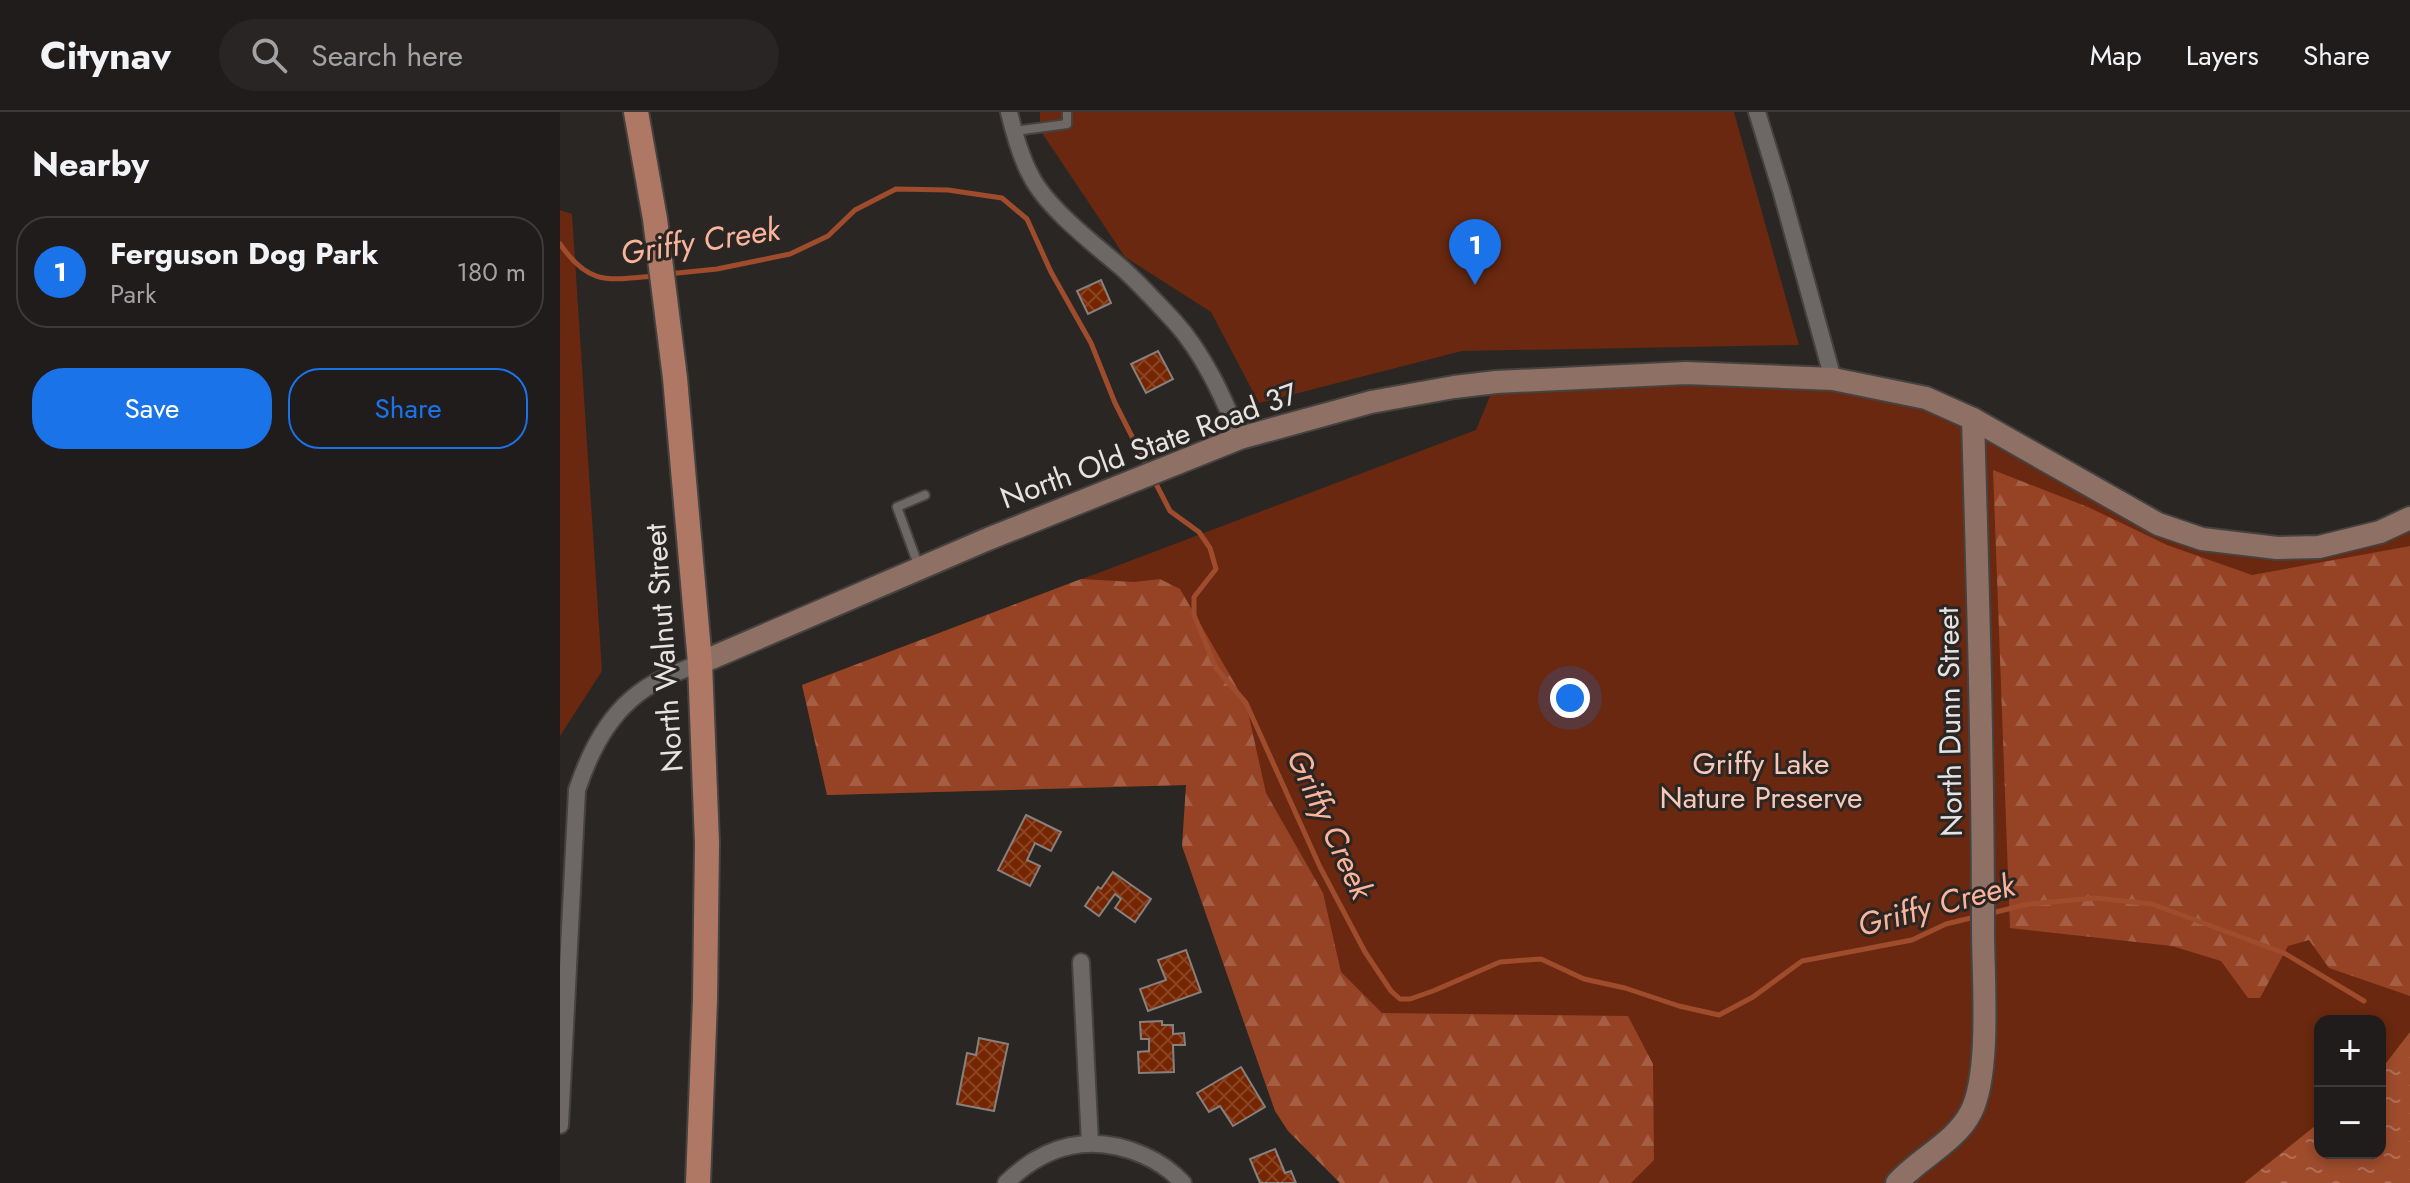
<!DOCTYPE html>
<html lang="en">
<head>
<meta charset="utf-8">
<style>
  :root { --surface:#201c1b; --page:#282524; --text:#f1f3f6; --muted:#a2a1a3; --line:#3d3a3a; --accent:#1a73e8 }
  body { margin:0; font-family:Jost,sans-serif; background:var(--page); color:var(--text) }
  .controls { position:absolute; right:24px; bottom:24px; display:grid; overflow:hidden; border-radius:16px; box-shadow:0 4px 12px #0003 }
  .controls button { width:72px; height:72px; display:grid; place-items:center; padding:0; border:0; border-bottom:2px solid var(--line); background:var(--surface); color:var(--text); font:40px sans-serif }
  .you { position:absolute; left:1010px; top:586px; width:28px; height:28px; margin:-20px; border:6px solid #fff; border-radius:50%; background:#1a73e8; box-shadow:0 0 0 12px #1a73e833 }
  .badge { display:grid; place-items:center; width:52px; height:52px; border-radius:50%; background:var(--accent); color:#fff; font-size:26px; font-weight:700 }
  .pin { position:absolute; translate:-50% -66px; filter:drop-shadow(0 2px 4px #0008) }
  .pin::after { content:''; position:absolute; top:42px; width:28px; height:24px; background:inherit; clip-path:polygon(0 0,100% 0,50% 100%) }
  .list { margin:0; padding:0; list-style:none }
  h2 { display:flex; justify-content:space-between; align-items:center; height:104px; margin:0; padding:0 32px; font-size:34px }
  h2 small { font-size:26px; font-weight:400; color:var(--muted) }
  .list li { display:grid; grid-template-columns:52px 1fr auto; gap:24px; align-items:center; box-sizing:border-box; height:112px; margin:0 16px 16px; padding:0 16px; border:2px solid var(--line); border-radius:32px }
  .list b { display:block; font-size:30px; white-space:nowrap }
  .list p { margin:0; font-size:26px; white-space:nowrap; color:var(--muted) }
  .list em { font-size:26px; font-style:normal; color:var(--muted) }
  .actions { display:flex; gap:16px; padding:24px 32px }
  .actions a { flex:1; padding:18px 0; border:2px solid var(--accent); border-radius:32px; text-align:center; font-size:28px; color:var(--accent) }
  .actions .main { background:var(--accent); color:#fff }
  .icon { flex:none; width:44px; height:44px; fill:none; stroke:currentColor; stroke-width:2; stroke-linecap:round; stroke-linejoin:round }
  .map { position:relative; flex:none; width:1850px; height:1071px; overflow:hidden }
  header { display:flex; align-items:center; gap:48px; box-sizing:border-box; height:112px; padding:0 40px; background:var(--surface); border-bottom:2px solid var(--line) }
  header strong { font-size:38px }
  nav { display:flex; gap:44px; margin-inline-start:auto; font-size:28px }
  .search { width:560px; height:72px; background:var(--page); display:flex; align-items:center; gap:20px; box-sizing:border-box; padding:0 28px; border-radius:44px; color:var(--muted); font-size:30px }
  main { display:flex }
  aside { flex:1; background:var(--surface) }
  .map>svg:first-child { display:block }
  .green { fill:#69280f; fill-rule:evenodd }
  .forest { fill:url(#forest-firs) }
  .water { fill:url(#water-ripples) }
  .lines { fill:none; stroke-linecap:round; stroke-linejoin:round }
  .stream { stroke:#9f4c2d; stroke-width:5 }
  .building { fill:url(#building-cross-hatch); stroke:#86817f; stroke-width:2 }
  .lane-casing { stroke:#454240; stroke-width:12 }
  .street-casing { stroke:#454240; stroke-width:20 }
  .secondary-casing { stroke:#454240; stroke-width:26 }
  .primary-casing { stroke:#454240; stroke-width:28 }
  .lane { stroke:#6d6866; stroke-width:8 }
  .street { stroke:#6d6866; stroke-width:16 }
  .secondary { stroke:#8e7065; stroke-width:22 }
  .primary { stroke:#af7864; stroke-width:24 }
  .labels { text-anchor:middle; stroke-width:6; stroke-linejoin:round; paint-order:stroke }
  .street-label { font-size:30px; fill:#e6e3e2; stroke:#2a2624 }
  .park-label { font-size:30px; fill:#f8c8b7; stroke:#2a2624 }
  .water-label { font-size:32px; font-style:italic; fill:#fbb49b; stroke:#2a2624 }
</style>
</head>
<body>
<header>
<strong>Citynav</strong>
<div class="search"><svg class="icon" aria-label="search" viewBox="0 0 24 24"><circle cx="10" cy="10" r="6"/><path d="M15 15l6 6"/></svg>Search here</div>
<nav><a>Map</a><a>Layers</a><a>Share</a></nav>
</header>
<main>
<aside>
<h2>Nearby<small></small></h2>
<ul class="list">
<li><span class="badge">1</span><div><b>Ferguson Dog Park</b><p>Park</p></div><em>180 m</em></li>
</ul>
<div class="actions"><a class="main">Save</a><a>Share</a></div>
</aside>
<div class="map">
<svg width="1850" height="1071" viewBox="0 0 1850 1071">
  <defs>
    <pattern id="forest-firs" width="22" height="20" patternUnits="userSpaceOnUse" patternTransform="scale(2)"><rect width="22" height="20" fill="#954324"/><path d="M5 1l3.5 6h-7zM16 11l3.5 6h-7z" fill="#a45e44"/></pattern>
    <pattern id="water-ripples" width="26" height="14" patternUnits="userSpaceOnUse" patternTransform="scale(2)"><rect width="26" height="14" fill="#9f4c2d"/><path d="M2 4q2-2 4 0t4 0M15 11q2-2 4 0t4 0" fill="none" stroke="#b16e55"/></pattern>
    <pattern id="building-cross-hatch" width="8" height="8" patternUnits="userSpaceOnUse" patternTransform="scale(2)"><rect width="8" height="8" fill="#752500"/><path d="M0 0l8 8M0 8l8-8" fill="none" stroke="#894425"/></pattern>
  </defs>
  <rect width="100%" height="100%" fill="#2a2624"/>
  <!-- green -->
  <g class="green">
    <path d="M480,0H1174L1239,233L902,239L699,291L651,200L565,145L480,18Z"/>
    <path d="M0,98L12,102L42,559L0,624Z"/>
    <path d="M937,267H1273L1366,286L1598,412L1717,436L1850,406V1071H831L626,673L267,683L242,573L916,318ZM1760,909H1820V1041H1760Z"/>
  </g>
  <!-- forest -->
  <g class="forest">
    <path d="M1433,358L1528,395L1607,433L1692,463L1850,434V884L1769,856L1749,828L1728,834L1700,886H1688L1661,849L1612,834L1450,816Z"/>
    <path d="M521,467L574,470L600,467L620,477L686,591L706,681L763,781L781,860L822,901L1068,904L1093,952L1094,1048L1071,1071H780L728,1019L715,999L622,734L626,673L267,683L242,573Z"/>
  </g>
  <!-- water -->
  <path class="water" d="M1850,920V1071H1684L1760,1010V1041H1820V959Z"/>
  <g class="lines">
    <!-- stream -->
    <g class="stream">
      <path d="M0,132C29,174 48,168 94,164"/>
      <path d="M108,162L157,157L230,142L268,124L295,98L336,77L388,78L442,86L467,107L491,160L531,231L555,291L588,356"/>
      <path d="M594,368L610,399L639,420L650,436L656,457L634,485V503L656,556L686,591L760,755L805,840L831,879L840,887H850L873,879L940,850L981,847L1024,867L1065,876L1119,894L1159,903L1193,885L1242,849L1352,828L1386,812L1419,804"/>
      <path d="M1428,802L1468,792L1535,786L1592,792L1724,841L1804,889"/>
    </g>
  </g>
  <!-- building -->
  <g class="building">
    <path d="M541,168L551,191L528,202L517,179Z"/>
    <path d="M598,239L613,267L586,281L571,252Z"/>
    <path d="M466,703L501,720L491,739L475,731L467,748L480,754L470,774L438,758Z"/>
    <path d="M553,760L591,787L575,810L555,796L561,787L555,782L539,804L525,794L538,775L541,777Z"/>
    <path d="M626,838L641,880L588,899L580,877L606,868L598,848Z"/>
    <path d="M602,909V913H613V922L624,921L625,933H613L614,960L579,961L578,940L589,939V927H581L580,910Z"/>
    <path d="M419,926L448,932L434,999L397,992L407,941L416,943Z"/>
    <path d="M681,955L705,995L673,1014L660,994L649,1000L637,981Z"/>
    <path d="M715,1037L725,1061L731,1059L736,1071H700L690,1047Z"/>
  </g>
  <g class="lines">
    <defs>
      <g id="lane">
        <path d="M455,19L507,12V0"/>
        <path d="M359,455L337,395L365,383"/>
      </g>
      <g id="street">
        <path d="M449,0C454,21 460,44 471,64C487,96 534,132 562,156C580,172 597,191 614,209C644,242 663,285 680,326"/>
        <path d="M1197,0L1221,78L1273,267"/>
        <path d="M521,850L530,1031"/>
        <path d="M0,1013L17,678C32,633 55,590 100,568C113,561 127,557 140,551"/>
        <path d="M446,1071C485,1032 532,1021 583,1043C599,1050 611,1058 623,1071"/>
      </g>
      <g id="secondary">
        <path d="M140,551L428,427L680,326L811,290L894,275L936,270L1126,261L1273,267L1366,286L1413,307L1598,412L1642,427L1717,436L1759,435L1820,420L1850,406"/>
        <path d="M1337,1071C1359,1046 1396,1030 1411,1000C1431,961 1423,864 1423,819C1423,648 1418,478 1413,307"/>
      </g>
      <path id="primary" d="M76,0L95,107L115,266L140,551L147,731L145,888L138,1071"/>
    </defs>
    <!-- lane casing -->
    <use href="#lane" class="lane-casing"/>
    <!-- street casing -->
    <use href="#street" class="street-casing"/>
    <!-- secondary casing -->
    <use href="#secondary" class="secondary-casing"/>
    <!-- primary casing -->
    <use href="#primary" class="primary-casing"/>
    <!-- lane -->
    <use href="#lane" class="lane"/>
    <!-- street -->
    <use href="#street" class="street"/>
    <!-- secondary -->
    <use href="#secondary" class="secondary"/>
    <!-- primary -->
    <use href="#primary" class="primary"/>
  </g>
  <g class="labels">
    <!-- street labels -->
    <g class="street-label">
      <text transform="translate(589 334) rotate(-20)" y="10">North Old State Road 37</text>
      <text transform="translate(104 536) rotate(-94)" y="10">North Walnut Street</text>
      <text transform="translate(1390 610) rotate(-91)" y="10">North Dunn Street</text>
    </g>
    <!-- park labels -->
    <g class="park-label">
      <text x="1201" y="662">Griffy Lake<tspan x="1201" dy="34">Nature Preserve</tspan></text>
    </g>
    <!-- water labels -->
    <g class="water-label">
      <text transform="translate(140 129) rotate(-9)" y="11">Griffy Creek</text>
      <text transform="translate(770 712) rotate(65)" y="11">Griffy Creek</text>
      <text transform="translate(1376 793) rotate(-15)" y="11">Griffy Creek</text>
    </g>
  </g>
</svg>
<div class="controls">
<button>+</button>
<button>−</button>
</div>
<div class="you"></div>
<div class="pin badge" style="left:915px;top:173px">1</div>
</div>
</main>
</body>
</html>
